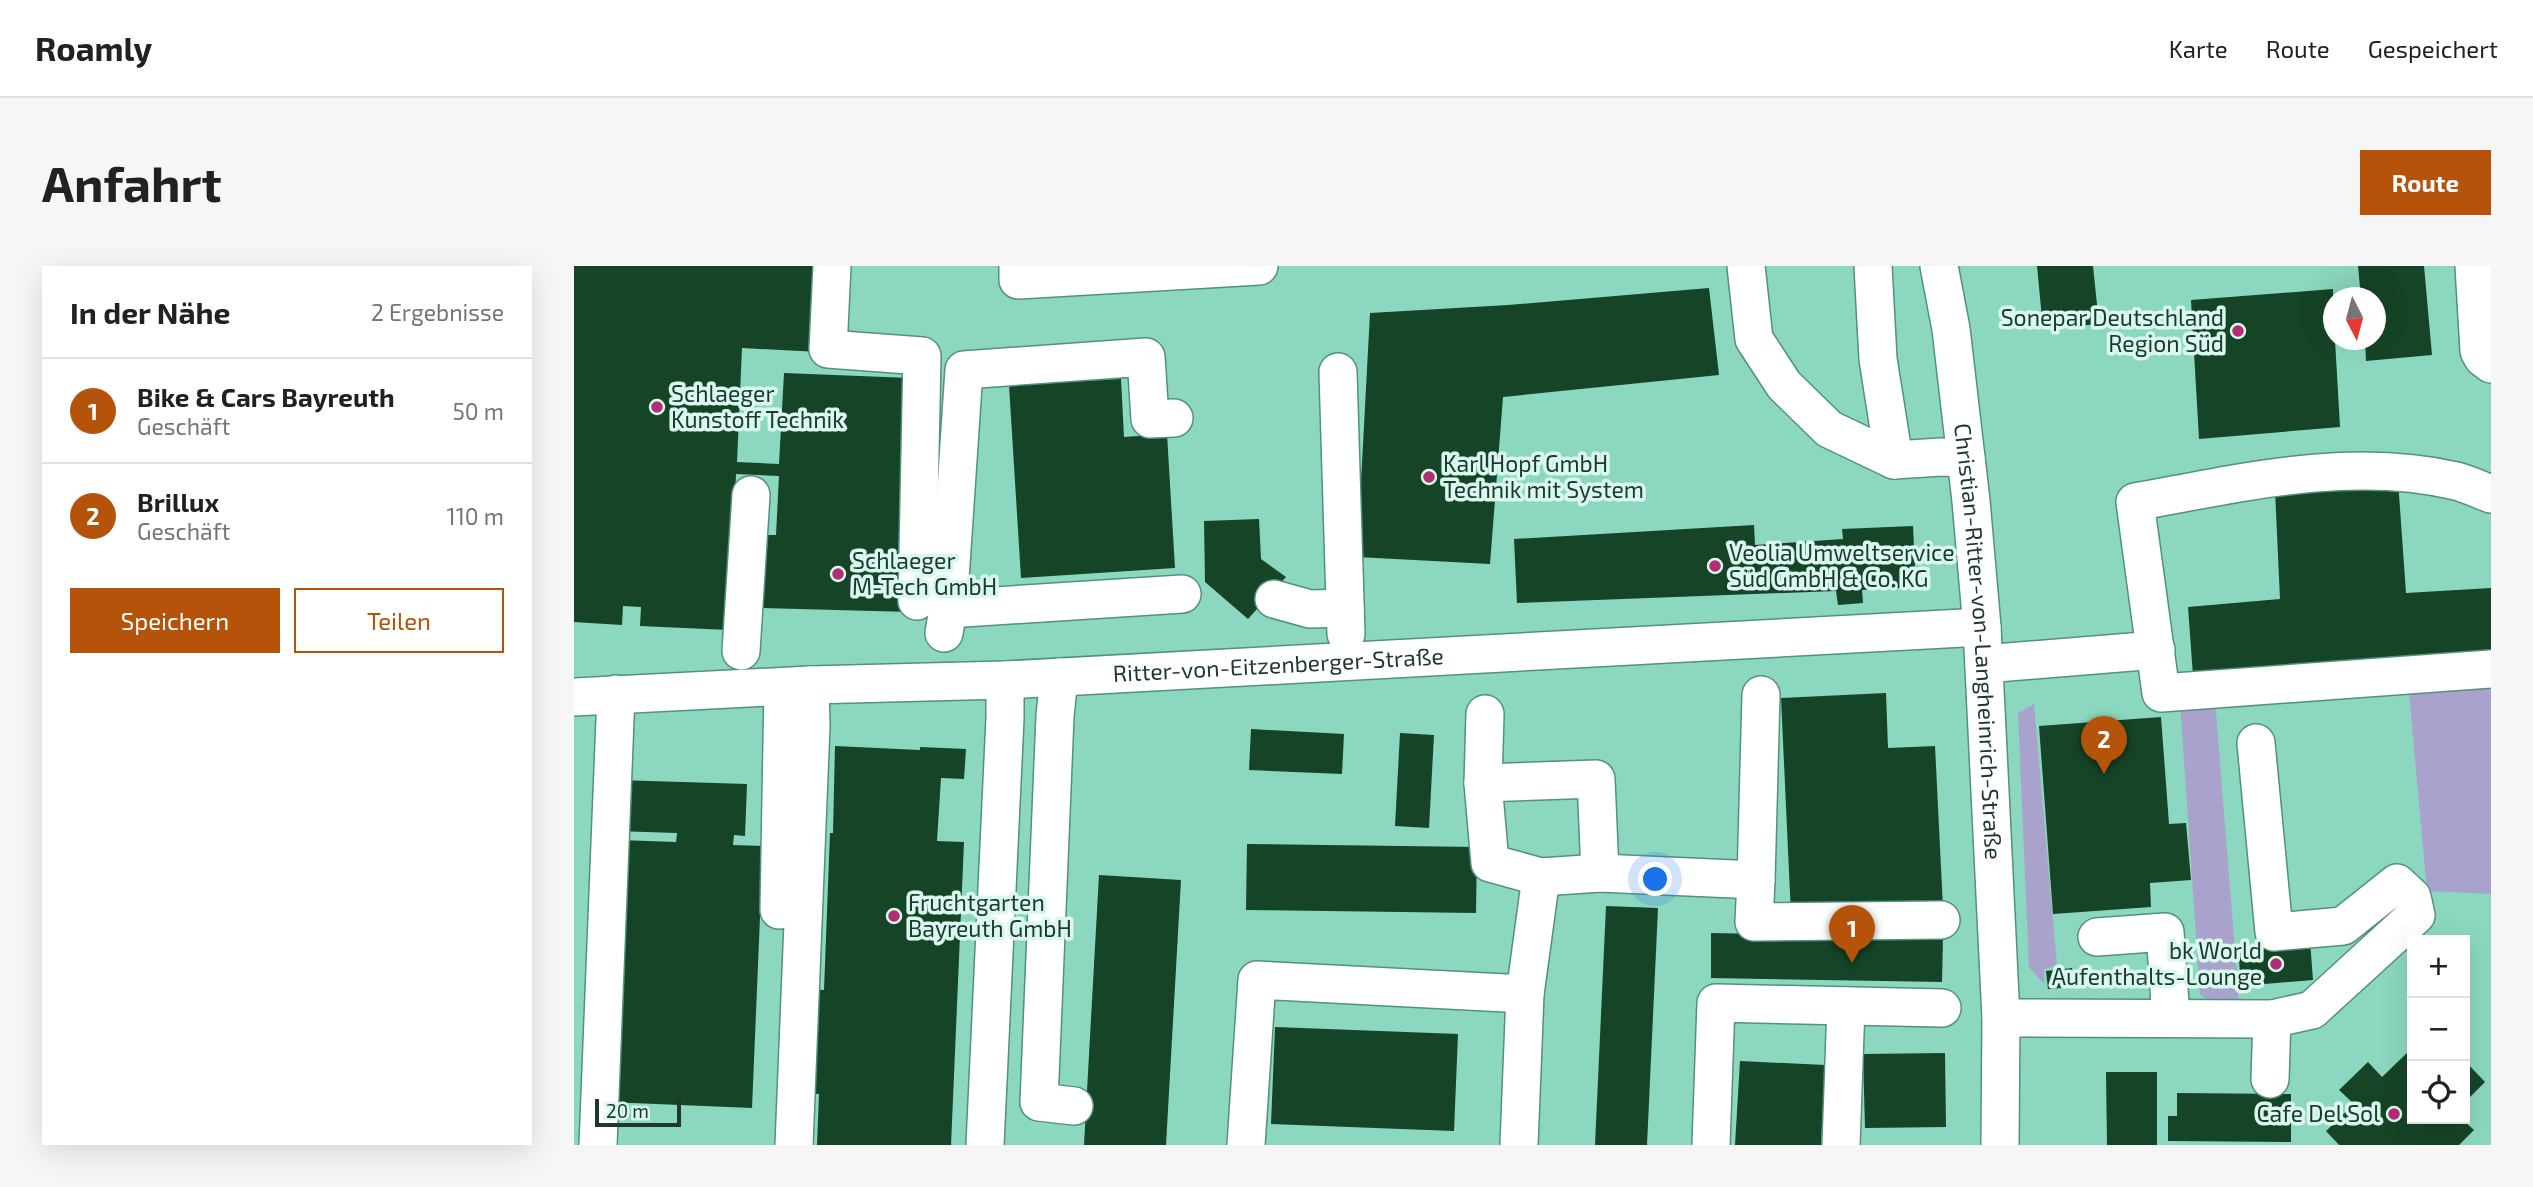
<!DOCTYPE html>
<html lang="de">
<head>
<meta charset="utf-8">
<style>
  :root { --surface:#fff; --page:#f6f6f6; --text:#202124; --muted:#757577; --line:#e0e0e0; --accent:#b45309 }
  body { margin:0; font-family:"Exo 2",sans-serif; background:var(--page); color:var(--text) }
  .controls { position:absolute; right:21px; bottom:21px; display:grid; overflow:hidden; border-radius:0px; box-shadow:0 7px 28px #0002 }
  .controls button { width:63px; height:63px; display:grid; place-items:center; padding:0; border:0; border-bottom:2px solid var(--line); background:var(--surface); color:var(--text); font:35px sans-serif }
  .compass { position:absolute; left:1749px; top:21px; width:63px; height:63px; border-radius:50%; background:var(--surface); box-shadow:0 7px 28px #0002; rotate:174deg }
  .scale { position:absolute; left:21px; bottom:18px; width:86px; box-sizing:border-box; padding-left:7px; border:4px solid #1d3830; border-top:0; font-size:19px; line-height:24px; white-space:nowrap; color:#1d3830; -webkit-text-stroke:5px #daf9ee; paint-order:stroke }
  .you { position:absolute; left:1082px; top:614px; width:24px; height:24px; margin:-18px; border:5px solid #fff; border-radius:50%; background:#1a73e8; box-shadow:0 0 0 10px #1a73e833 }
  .badge { display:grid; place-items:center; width:46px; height:46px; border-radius:50%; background:var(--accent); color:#fff; font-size:23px; font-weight:700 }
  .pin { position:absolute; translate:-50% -58px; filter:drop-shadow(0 2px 4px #0008) }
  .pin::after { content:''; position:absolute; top:37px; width:24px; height:21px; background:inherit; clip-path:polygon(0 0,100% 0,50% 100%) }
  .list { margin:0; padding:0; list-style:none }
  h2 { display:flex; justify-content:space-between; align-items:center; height:91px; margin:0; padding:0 28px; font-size:30px }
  h2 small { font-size:23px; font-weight:400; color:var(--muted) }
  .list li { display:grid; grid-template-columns:46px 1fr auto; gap:21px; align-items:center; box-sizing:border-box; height:105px; padding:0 28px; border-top:2px solid var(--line) }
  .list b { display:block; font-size:26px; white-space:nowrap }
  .list p { margin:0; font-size:23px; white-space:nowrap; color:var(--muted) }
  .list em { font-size:23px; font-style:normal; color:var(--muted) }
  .actions { display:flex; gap:14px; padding:21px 28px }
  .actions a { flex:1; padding:16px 0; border:2px solid var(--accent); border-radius:0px; text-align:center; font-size:24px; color:var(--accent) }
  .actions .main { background:var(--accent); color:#fff }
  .icon { flex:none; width:38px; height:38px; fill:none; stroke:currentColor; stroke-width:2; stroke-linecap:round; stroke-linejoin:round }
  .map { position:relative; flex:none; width:1917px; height:879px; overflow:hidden; border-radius:0px }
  header { display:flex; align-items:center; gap:42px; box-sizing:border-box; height:98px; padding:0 35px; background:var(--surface); border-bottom:2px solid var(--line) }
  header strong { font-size:33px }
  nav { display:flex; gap:38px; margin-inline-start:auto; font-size:24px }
  .intro { display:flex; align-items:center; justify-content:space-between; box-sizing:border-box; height:168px; padding:0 42px }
  h1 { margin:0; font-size:49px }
  .button { padding:18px 32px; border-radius:0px; background:var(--accent); color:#fff; font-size:24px; font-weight:700 }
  main { display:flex; gap:42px; padding:0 42px }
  aside { flex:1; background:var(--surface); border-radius:0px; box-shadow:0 7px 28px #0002 }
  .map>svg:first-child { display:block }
  .built { fill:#8cd7bf; fill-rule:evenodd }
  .green { fill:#a9a2cc }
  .building { fill:#164426 }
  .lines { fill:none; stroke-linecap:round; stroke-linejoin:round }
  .minor-casing { stroke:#52917e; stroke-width:40 }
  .minor { stroke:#fff; stroke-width:37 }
  .poi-dot { fill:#b12d74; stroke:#daf9ee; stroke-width:2.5 }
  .labels { text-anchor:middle; stroke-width:7; stroke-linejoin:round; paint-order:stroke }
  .poi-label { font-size:23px; fill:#1d3830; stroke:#daf9ee; text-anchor:start }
  .street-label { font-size:23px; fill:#1d3830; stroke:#daf9ee }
</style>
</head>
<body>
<header>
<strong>Roamly</strong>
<nav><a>Karte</a><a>Route</a><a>Gespeichert</a></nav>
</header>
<div class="intro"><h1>Anfahrt</h1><a class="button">Route</a></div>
<main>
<aside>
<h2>In der Nähe<small>2 Ergebnisse</small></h2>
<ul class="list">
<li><span class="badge">1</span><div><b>Bike &amp; Cars Bayreuth</b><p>Geschäft</p></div><em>50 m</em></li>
<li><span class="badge">2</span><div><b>Brillux</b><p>Geschäft</p></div><em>110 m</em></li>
</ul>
<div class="actions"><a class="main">Speichern</a><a>Teilen</a></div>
</aside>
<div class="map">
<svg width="1917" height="879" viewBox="0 0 1917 879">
  <rect width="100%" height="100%" fill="#9fe0cb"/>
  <!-- built -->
  <path class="built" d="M0,0H1917V879H0ZM1759,32H1801V74H1759ZM1838,674H1891V853H1838Z"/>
  <!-- green -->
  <g class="green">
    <path d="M1917,417V628L1853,625L1835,427Z"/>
    <path d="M1641,434L1665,735L1637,737L1626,728L1606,436Z"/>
    <path d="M1460,438L1483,700L1470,703V718L1455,701L1444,447Z"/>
  </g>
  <!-- building -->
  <g class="building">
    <path d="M0,0H249L245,86L168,82L163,196L205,198L210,107L336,112L337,346L188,342L190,269H202L205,210L162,208L155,364L66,360L67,341L49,340L48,359L0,356Z"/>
    <path d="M1463,0H1519L1525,58L1469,63Z"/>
    <path d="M1784,0H1850L1858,89L1792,95L1791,74H1802V32H1787Z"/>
    <path d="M1135,22L1145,109L929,131L916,298L783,291L796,47L934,39Z"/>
    <path d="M1759,23V74H1761L1766,161L1625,173L1617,34Z"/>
    <path d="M547,113L550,171L593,168L601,302L447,312L435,119Z"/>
    <path d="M1824,214L1832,327L1917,322V387L1619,410L1614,341L1706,333L1701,224Z"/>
    <path d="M685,253L687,293L712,311L674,353L631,316L630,255Z"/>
    <path d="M1180,259L1181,279L1269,273L1268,263L1339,260L1342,321L1288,324L1289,337L1264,339L1262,325L943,337L940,273Z"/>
    <path d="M1312,427L1314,482L1361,480L1369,642L1217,649L1207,432Z"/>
    <path d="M1587,451L1595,558L1612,557L1617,614L1576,617L1577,641L1479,648L1465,460Z"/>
    <path d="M677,463L770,468L768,508L675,504Z"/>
    <path d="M826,467L860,469L855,562L821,560Z"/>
    <path d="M261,480L346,484V481L392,483L390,513L367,512L363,575L390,576L377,879H243L245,828L227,827L233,723L250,724L256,567H259Z"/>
    <path d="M43,514L173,518L171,570L160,569L159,579L189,580L178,842L34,836L45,574L102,576L103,567L41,565Z"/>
    <path d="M673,578L903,581L902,647L672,644Z"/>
    <path d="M525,609L607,614L592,879H510Z"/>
    <path d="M1032,640L1084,642L1073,879H1021Z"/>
    <path d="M1137,667L1369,671L1368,716L1137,712Z"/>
    <path d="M1736,675L1739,714L1667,720L1664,681Z"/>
    <path d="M1498,702L1499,721L1474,723L1472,705Z"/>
    <path d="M701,761L884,768L880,865L697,858Z"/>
    <path d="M1371,787L1372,861L1291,862L1289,788Z"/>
    <path d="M1833,787L1838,791V853H1888L1900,864L1885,879H1765L1752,865L1780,838L1765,824L1794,796L1808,811Z"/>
    <path d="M1166,795L1251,799L1247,879H1161Z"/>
    <path d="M1891,795L1911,816L1891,836Z"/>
    <path d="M1532,806H1583V879H1533Z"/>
    <path d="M1603,827L1717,828V876L1594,875V850H1603Z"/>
  </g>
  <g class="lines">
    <defs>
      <g id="minor">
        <path d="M258,0L254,83L348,90L343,335"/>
        <path d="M444,0V14L685,0"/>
        <path d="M1172,0L1180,73L1210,119L1255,163L1320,194L1367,191L1392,192"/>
        <path d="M1299,0L1304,93L1320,194"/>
        <path id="s1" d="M1365,0L1377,63L1397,235L1408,361L1427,752L1426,879"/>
        <path d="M1900,0L1905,85L1909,92L1917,98"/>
        <path d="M764,106L772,368"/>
        <path d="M1917,228C1906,224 1894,218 1882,215C1776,190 1666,217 1561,236L1587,427L1917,403"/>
        <path d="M700,333L736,343L771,342"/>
        <path d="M374,343L608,328"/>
        <path d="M370,367L374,343L390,104L572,91L576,153L600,152"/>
        <path d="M167,385L177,229"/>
        <path d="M1410,398L1582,384"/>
        <path d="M485,411L481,450L465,836L500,840"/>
        <path id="s2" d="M0,431L236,419L431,414L1408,361"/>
        <path d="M911,448L909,517L916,597L967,611L951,728L945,879"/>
        <path d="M909,517L1022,513L1026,607L967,611"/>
        <path d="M1026,607L1182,614L1187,429"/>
        <path d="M1182,614L1180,656L1367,654"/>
        <path d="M205,644L209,422"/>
        <path d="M1523,671L1591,666L1597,752"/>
        <path d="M1427,752L1698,753L1738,744L1842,649L1838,631L1823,617L1769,660L1700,666L1682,477"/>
        <path d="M1696,813L1698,753"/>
        <path d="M24,879L42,428"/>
        <path d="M220,879L237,460L236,419"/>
        <path d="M411,879L431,452V414"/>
        <path d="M672,879L683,714L951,728"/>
        <path d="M1137,879L1142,737L1368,742"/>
        <path d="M1267,879L1272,740"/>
      </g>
    </defs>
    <!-- minor casing -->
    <use href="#minor" class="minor-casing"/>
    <!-- minor -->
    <use href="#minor" class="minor"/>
  </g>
  <!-- markers -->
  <g class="poi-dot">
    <circle cx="1664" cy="65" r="7"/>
    <circle cx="83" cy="141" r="7"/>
    <circle cx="855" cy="211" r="7"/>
    <circle cx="1141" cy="300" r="7"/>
    <circle cx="264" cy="308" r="7"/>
    <circle cx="320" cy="650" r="7"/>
    <circle cx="1702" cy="698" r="7"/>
    <circle cx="1820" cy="848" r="7"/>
  </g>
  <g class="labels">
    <!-- poi labels -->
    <g class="poi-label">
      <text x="1650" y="60" text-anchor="end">Sonepar Deutschland<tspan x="1650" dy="26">Region Süd</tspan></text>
      <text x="97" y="136">Schlaeger<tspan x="97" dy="26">Kunstoff Technik</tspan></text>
      <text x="869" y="206">Karl Hopf GmbH<tspan x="869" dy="26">Technik mit System</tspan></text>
      <text x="1155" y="295">Veolia Umweltservice<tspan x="1155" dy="26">Süd GmbH &amp; Co. KG</tspan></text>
      <text x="278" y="303">Schlaeger<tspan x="278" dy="26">M-Tech GmbH</tspan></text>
      <text x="334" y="645">Fruchtgarten<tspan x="334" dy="26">Bayreuth GmbH</tspan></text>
      <text x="1688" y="693" text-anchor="end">bk World<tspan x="1688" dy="26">Aufenthalts-Lounge</tspan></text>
      <text x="1806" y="856" text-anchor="end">Cafe Del Sol</text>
    </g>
    <!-- street labels -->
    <g class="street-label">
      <text dy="8" stroke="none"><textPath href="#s1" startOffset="378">Christian-Ritter-von-Langheinrich-Straße</textPath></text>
      <text dy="8" stroke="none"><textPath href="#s2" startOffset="705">Ritter-von-Eitzenberger-Straße</textPath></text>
    </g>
  </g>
</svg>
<div class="controls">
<button>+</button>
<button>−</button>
<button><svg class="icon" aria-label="locate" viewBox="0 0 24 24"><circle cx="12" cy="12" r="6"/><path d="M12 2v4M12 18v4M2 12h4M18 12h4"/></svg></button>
</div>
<svg class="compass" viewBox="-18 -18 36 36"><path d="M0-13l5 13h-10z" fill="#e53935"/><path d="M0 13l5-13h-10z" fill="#757577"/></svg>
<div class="scale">20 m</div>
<div class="you"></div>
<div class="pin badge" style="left:1278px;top:697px">1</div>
<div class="pin badge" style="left:1530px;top:508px">2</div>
</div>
</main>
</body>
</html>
